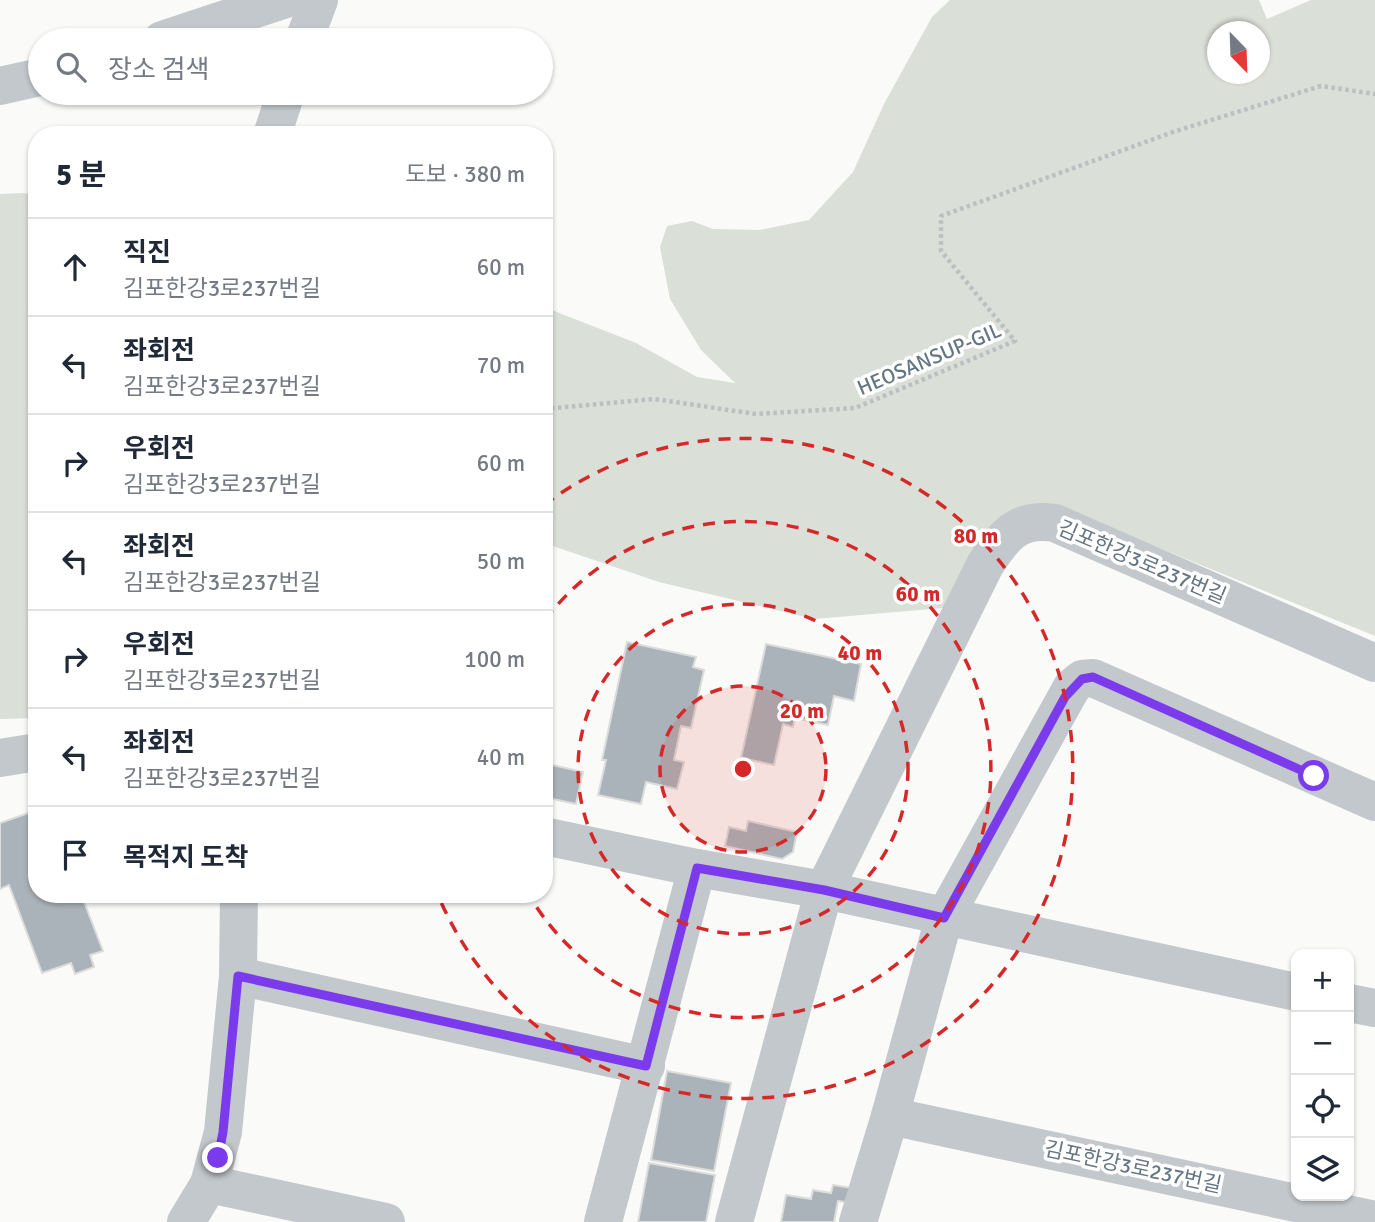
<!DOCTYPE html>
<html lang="ko">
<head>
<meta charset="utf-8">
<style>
  :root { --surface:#fff; --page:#f2f2f3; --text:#1f2937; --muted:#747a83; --line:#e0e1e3 }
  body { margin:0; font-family:Signika,"Noto Sans KR",sans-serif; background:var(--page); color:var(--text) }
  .controls { position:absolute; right:21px; bottom:21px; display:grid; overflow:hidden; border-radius:14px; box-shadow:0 2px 5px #0004 }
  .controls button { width:63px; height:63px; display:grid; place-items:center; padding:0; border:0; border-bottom:2px solid var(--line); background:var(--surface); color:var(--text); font:35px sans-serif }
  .compass { position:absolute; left:1207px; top:21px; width:63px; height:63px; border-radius:50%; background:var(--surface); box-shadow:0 2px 5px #0004; rotate:157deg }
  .stop { position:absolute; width:21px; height:21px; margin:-16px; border:5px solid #7c3aed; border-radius:50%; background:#fff }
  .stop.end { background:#7c3aed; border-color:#fff; box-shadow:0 2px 7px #0008 }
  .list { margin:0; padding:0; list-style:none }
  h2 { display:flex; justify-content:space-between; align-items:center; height:91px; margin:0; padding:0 28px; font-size:30px }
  h2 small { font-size:23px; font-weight:400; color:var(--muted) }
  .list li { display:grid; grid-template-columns:46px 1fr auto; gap:21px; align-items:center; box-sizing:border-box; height:98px; padding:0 28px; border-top:2px solid var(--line) }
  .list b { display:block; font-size:26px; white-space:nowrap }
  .list p { margin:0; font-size:23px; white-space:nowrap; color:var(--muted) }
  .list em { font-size:23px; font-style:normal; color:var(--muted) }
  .icon { flex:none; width:38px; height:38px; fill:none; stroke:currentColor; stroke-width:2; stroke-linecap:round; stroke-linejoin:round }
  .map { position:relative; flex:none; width:1375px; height:1222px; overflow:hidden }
  .search { position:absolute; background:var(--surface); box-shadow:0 2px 5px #0004; left:28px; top:28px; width:525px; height:77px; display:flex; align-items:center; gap:18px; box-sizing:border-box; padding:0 24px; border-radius:38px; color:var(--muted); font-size:26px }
  .panel { position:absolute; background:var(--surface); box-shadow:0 2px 5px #0004; left:28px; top:126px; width:525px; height:777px; border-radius:28px }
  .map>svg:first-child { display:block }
  .green { fill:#dadfd7; fill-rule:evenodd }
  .building { fill:#aab3b9; stroke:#dcdcda; stroke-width:2 }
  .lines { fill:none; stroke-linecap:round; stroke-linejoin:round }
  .path { stroke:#bbbfc2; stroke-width:4.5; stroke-dasharray:3.5 3.5; stroke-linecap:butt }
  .minor { stroke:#c3c8cc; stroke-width:38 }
  .route { stroke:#7c3aed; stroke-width:9 }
  .ring { fill:none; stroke:#d62828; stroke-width:3.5; stroke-dasharray:12 9 }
  .labels { text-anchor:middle; stroke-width:7; stroke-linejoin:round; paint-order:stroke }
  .street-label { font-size:21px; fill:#657683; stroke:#fff }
  .centre { fill:#d62828; stroke:#fff; stroke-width:3.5 }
  .ring-label { font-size:21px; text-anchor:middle; font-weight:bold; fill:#d62828; stroke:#fff; stroke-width:7; stroke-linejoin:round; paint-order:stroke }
</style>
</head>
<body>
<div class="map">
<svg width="1375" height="1222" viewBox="0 0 1375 1222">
  <rect width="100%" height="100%" fill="#fafaf8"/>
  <!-- green -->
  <g class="green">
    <path d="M950,0H1259L1267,19L1311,0H1375V636L1049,503L943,608L814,619L659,582L544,543V307L636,343L697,377L735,383L701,350L670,299L660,247L667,226L692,221L713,229L760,230L809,220L853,172L885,102L932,17ZM1218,32H1260V74H1218Z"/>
    <path d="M24,193L37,196V718L0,719V194Z"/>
  </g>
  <!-- building -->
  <g class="building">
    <path d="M627,642L696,657L693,667L704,670L691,728L681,726L674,760L684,762L677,789L646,782L641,804L598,795L606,760H602Z"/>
    <path d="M766,644L861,664L854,701L834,696L828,725L795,718L793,727L783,724L774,765L741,758Z"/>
    <path d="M544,763L583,772L576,804L544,797Z"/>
    <path d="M37,810V894H81L103,951L90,955L94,967L75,974L71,963L42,973L9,885L0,889V823Z"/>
    <path d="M748,821L797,832L793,852L782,859L725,846L729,827L746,831Z"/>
    <path d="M667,1071L731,1083L714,1171L651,1160Z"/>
    <path d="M649,1163L715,1175L706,1222H638Z"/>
    <path d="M833,1185L859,1189L857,1204L838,1201L834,1222H781L786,1195L811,1199L813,1190L831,1193Z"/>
  </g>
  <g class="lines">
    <!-- path -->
    <path class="path" d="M544,409L654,399L756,414L855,408L1015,341L941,251V216L1176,131L1321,86L1375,94"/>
    <!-- minor -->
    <g class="minor">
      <path d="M162,40L283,0"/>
      <path d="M304,40L319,0"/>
      <path d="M0,86L40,77"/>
      <path d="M272,135L286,93"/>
      <path d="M0,758L37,752"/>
      <path d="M544,836L697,868L824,890L1296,992"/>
      <path d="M238,976L646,1066"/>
      <path d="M1349,1003L1375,1008"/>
      <path d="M890,1116L1375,1220"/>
      <path d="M209,1184L386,1222"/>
      <path d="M186,1222L209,1184L223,1132L238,976L239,894"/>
      <path d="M603,1222L697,868"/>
      <path d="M734,1222L824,890L985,565C1004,536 1017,517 1055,523L1375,663"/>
      <path d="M858,1222L890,1116L944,918L1072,687L1082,679L1093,678L1375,802"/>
    </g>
  </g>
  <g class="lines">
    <!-- route -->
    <path class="route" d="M218,1158L223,1132L238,976L646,1066L697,868L824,890L944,918L1065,697L1082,679L1093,677L1314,776"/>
  </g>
  <!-- distance rings -->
  <circle cx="743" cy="769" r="83" fill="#d62828" fill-opacity=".12"/>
  <g class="ring">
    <circle cx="743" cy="769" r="83"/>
    <circle cx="743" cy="769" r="165"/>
    <path d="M545 620A248 248 0 1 1 529 895"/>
    <path d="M544 505A330 330 0 1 1 438 895"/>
  </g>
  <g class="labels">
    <!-- street labels -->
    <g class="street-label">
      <text transform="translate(929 359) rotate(-23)" y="7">HEOSANSUP-GIL</text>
      <text transform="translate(1142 562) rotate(23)" y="7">김포한강3로237번길</text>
      <text transform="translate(1133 1167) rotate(12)" y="7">김포한강3로237번길</text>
    </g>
  </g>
  <circle cx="743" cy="769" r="10" class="centre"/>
  <g class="ring-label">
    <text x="976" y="543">80 m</text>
    <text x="918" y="601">60 m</text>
    <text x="860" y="660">40 m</text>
    <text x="802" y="718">20 m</text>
  </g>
</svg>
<div class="controls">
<button>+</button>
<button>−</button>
<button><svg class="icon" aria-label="locate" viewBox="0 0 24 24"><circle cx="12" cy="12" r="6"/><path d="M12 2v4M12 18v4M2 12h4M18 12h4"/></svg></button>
<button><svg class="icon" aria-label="layers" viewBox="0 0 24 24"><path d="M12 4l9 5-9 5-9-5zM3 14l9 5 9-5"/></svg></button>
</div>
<svg class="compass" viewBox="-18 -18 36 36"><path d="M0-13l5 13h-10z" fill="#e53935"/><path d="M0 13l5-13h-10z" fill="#747a83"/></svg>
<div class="stop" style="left:1314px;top:776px"></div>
<div class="stop end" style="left:218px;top:1158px"></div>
<div class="search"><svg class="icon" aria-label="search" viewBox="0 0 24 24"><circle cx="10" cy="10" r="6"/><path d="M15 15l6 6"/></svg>장소 검색</div>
<section class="panel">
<h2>5 분<small>도보 · 380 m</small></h2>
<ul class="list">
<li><svg class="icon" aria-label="ahead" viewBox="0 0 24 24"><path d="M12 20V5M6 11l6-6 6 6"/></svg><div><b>직진</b><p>김포한강3로237번길</p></div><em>60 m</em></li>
<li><svg class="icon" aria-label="left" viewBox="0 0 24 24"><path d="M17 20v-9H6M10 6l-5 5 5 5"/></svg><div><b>좌회전</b><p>김포한강3로237번길</p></div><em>70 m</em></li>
<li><svg class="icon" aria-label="right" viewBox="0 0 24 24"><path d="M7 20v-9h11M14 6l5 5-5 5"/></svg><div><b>우회전</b><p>김포한강3로237번길</p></div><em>60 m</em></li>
<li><svg class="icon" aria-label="left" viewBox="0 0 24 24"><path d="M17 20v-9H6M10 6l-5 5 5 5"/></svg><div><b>좌회전</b><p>김포한강3로237번길</p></div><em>50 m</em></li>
<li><svg class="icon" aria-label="right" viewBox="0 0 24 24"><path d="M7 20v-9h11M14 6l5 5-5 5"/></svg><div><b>우회전</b><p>김포한강3로237번길</p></div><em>100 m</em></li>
<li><svg class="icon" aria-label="left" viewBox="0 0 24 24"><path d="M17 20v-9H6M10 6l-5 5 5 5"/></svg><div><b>좌회전</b><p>김포한강3로237번길</p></div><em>40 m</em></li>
<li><svg class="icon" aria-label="arrive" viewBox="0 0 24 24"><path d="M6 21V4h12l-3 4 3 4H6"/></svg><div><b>목적지 도착</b></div></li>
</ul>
</section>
</div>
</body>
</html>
